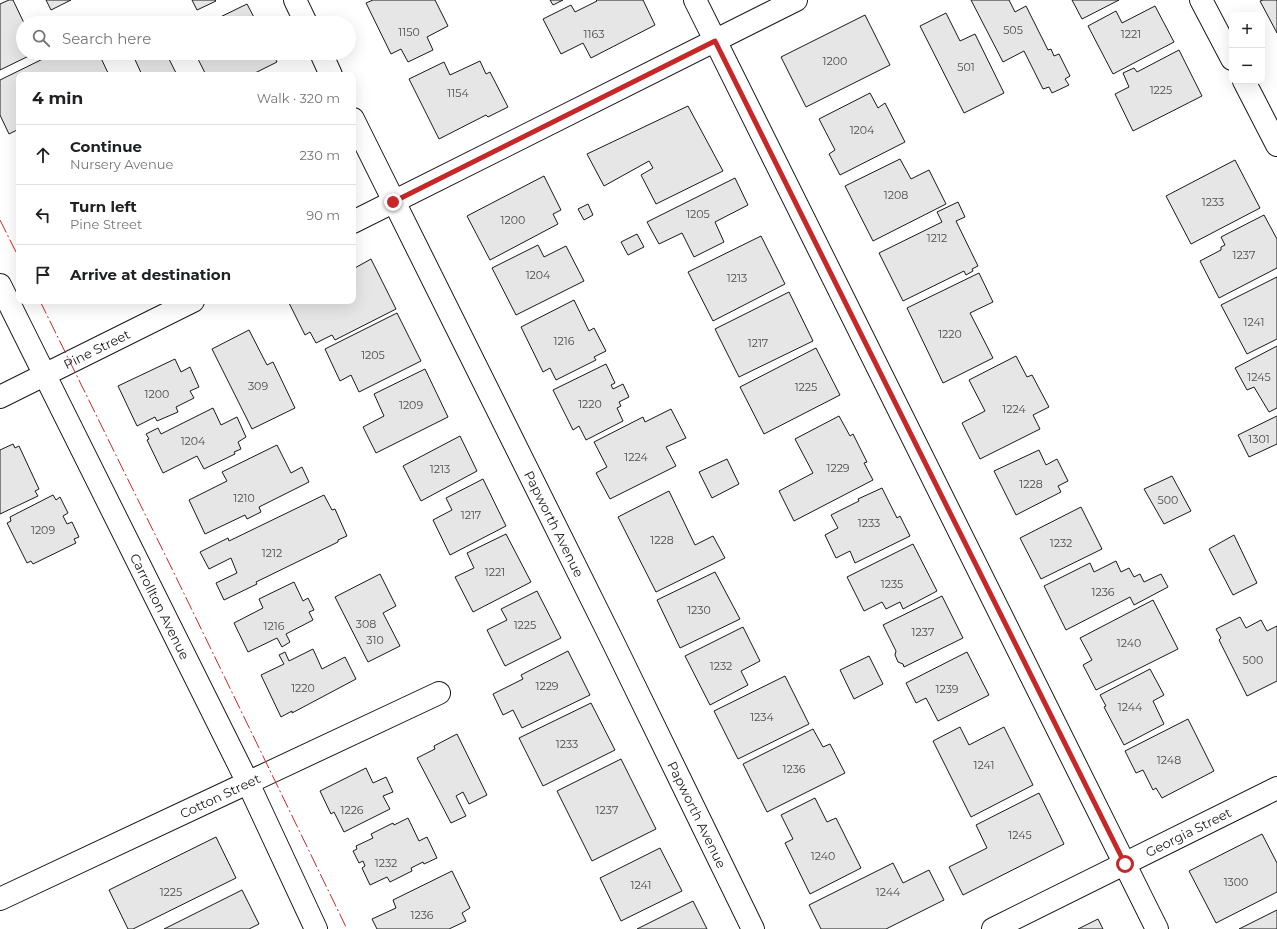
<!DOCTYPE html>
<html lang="en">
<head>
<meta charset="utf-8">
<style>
  :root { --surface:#fff; --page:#f2f2f2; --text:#202124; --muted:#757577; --line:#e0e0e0 }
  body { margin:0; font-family:Montserrat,sans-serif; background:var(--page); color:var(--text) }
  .controls { position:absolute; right:12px; top:12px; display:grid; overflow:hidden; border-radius:8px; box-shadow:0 4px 16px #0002 }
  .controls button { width:36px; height:36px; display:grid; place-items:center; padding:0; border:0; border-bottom:1px solid var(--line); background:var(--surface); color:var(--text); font:20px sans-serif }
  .stop { position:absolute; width:12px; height:12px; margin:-9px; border:3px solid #c62828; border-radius:50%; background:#fff }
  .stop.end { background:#c62828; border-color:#fff; box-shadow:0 1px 4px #0008 }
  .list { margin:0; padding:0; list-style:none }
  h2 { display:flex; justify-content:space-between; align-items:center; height:52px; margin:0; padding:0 16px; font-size:17px }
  h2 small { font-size:13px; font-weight:400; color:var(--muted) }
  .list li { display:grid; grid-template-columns:26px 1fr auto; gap:12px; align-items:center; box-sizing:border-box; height:60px; padding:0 16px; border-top:1px solid var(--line) }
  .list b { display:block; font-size:15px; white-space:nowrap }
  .list p { margin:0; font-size:13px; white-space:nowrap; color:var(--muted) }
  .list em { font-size:13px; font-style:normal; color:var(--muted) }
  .icon { flex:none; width:22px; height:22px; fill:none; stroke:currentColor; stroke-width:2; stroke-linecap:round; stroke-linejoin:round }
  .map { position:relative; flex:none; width:1277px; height:929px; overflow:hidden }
  .search { position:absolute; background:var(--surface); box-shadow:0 4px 16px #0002; left:16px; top:16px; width:340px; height:44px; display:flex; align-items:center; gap:10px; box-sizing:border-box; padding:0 14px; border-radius:22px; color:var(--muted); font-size:15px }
  .panel { position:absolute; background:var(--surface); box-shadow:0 4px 16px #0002; left:16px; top:72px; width:340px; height:232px; border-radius:8px }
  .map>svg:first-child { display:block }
  .building { fill:#e6e6e6; stroke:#1a1a1a }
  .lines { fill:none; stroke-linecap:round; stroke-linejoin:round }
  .street-casing { stroke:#1a1a1a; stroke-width:24 }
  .street { stroke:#fff; stroke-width:22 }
  .power { stroke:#c62828; stroke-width:1; stroke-dasharray:14 3 2 3; stroke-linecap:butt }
  .route { stroke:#c62828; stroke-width:5 }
  .labels { text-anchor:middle; stroke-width:3; stroke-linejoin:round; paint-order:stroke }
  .number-label { font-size:11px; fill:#4d4d4d }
  .street-label { font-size:13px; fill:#1a1a1a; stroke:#fff }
</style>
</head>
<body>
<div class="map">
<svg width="1277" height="929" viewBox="0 0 1277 929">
  <rect width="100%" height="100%" fill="#fff"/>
  <!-- building -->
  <g class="building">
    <path d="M9,0H13L24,23H23V53H35L0,70V4Z"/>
    <path d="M46,0H71L51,10Z"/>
    <path d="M192,0H215L216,1L197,10Z"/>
    <path d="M373,0H435L448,26L427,37L433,50L408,62L401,49L391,54L366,3Z"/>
    <path d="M550,0H563L553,5Z"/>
    <path d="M596,0H643L655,25L591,58L583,43L561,54L543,19L571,5L575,12L597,1Z"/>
    <path d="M971,0H1009L1015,12L1026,6L1048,50L1051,49L1054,56L1059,54L1070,76L1065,79L1069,85L1052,93L1049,87L1043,89L1024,51L1003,62Z"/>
    <path d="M1072,0H1119L1082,19Z"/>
    <path d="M1263,0H1277V33L1260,1Z"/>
    <path d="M247,4L257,23H208Z"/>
    <path d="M1155,6L1174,42L1113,74L1088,26L1116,11L1122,23Z"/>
    <path d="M946,13L960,41L975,34L1004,93L964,113L920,26Z"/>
    <path d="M865,15L890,65L806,107L781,57Z"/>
    <path d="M1179,50L1202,96L1133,131L1115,94L1129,87L1123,73L1134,68L1137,72Z"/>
    <path d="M55,53H101L99,54L109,75H19V129L9,134L0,115V80Z"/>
    <path d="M132,53H166L177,75H142Z"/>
    <path d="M195,53H272L277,62L251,75H206Z"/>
    <path d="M480,61L486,74L490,72L508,107L488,117L486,115L439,139L409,79L444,62L450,75Z"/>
    <path d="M870,93L878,108L885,103L905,142L840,175L829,154L835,150L819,119Z"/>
    <path d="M688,106L723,171L656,204L641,175L653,168L649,161L604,186L587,154Z"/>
    <path d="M900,159L911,179L929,170L946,204L873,241L845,186Z"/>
    <path d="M1235,160L1260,208L1191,244L1166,196Z"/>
    <path d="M544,176L561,210L553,214L558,224L490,260L467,216Z"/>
    <path d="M735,178L748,205L715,222L724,242L694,257L682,233L659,244L647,222Z"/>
    <path d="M958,202L965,217L956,221L978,266L972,269L973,271L966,275L964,271L903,301L879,253L942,222L937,212Z"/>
    <path d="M588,204L593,215L584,220L578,209Z"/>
    <path d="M1264,215L1277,239V268L1219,298L1200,261L1221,250V247L1225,245L1221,237Z"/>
    <path d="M637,234L644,247L628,255L621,242Z"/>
    <path d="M761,236L785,284L713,321L688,272Z"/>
    <path d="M538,245L544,257L566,246L584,281L516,315L492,268Z"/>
    <path d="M371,259L396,309L335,340L332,335L316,343L310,332L305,335L288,301H353V269Z"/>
    <path d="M979,273L993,302L970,313L993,358L943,383L907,308Z"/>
    <path d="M1277,277V339L1247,354L1221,305Z"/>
    <path d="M789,292L813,341L739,377L715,329Z"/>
    <path d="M574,300L589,331L594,328L606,351L594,357L596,360L556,380L550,368L543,372L521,327Z"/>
    <path d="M397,313L421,361L359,392L351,375L340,381L325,349Z"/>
    <path d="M249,330L267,365L273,362L295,408L252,429L212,349Z"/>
    <path d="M1277,346V408L1269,412L1254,387L1247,390L1235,368Z"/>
    <path d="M816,348L840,395L764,434L740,387Z"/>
    <path d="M1016,356L1027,377L1032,375L1049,407L1033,415L1040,429L980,459L962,423L985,411L969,380Z"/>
    <path d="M175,359L181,372L190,367L199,387L190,391L194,398L176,407L178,412L157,421L155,417L137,426L118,386Z"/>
    <path d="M606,364L615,383L611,385L613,389L623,384L629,397L619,402L621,406L617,408L623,421L586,440L579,426L573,430L553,390Z"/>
    <path d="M425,369L448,417L376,453L363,427L384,416L374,394Z"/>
    <path d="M213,408L221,425L237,417L246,437L238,442L241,449L234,452L235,454L204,469L197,456L163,473L147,440L149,439L146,434L158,428L161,434Z"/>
    <path d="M671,409L686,438L666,447L676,466L610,499L596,473L607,467L594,442L643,417L645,422Z"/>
    <path d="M839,416L850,436L853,434L867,462L864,463L873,480L794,521L779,491L813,473L795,439Z"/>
    <path d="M1277,416V444L1249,457L1238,435Z"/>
    <path d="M460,436L477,471L421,501L403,466Z"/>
    <path d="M13,444L15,448L19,446L39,489L35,491L38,496L0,514V450Z"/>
    <path d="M277,445L291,473L302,467L309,482L259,507L261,512L247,519L245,515L205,534L189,500L227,481L222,472Z"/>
    <path d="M1039,450L1046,465L1057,459L1068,481L1058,486L1061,492L1016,515L994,471Z"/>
    <path d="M727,459L739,484L712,498L699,472Z"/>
    <path d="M1172,476L1191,511L1164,524L1144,489Z"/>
    <path d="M483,479L506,526L450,555L433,520L452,510L446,498Z"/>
    <path d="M882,488L897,518L900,516L910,536L855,563L850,551L836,558L825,535L838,528L831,515L859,501L858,499Z"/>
    <path d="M669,491L695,545L713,536L725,558L656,592L618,517Z"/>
    <path d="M53,495L56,500L60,497L68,513L63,516L67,524L72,522L79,537L74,539L76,543L33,564L31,561L27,563L7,523L11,521L10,517Z"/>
    <path d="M324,495L332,510L335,509L347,536L338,540V542L256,582L257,584L224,600L216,583L237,573L231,558L209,569L200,552L228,538L229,541Z"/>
    <path d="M1081,507L1102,549L1041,579L1020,538Z"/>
    <path d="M506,534L531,582L473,612L455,577L474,568L467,553Z"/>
    <path d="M1234,535L1257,583L1233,595L1209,549Z"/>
    <path d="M913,544L937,591L903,609L900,602L886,609L882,602L864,611L847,577Z"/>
    <path d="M1116,561L1121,572L1129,568L1134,577L1140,574L1144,582L1161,574L1168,587L1134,605L1130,597L1066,630L1044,586L1090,563L1094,572Z"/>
    <path d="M715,572L740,619L680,648L657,600Z"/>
    <path d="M380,574L396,606L383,613L400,646L368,662L335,597Z"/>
    <path d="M294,582L303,601L308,598L314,610L309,612L313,620L286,634L290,642L282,647L277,638L248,652L234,623L263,608L259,599Z"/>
    <path d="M537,591L561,638L505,666L487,630L507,620L501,609Z"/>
    <path d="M942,596L963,638L904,667L903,664L898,662L895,655L896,651L883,625Z"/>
    <path d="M1153,600L1178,649L1096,690L1083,665L1092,660L1080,638Z"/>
    <path d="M1240,617L1246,628L1261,620L1267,631L1277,626V681L1247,696L1219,640L1221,638L1216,629Z"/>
    <path d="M743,627L760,661L741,671L748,685L710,705L685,656Z"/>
    <path d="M313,649L322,669L345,657L356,679L292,713V711L281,717L261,675L284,664L279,655L285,652L289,661Z"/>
    <path d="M568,651L590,695L522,728L513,710L503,715L493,694L523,679L521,675Z"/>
    <path d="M967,652L989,695L938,721L926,698L916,703L906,683Z"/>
    <path d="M869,656L883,684L854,699L840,670Z"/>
    <path d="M1150,669L1164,695L1153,701L1164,724L1124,745L1104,707L1106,706L1100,695Z"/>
    <path d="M785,676L809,724L738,759L714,711Z"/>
    <path d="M591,703L615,750L543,786L519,738Z"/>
    <path d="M1188,719L1214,771L1162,798L1156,788L1153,790L1143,770L1136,773L1125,751Z"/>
    <path d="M960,727L969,745L1004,727L1033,785L971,817L933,741Z"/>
    <path d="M813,729L823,747L830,744L845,773L767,812L743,764Z"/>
    <path d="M457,734L487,795L469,804L463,792L456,796L466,816L451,823L417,758L435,749L434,746Z"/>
    <path d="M621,759L656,829L592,861L557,791Z"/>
    <path d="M366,768L373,783L386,777L393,792L383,796L390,809L344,832L334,812L331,814L320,791Z"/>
    <path d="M1039,793L1064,844L963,895L949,867L987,848L976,825Z"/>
    <path d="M815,798L827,822L836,818L861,868L810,894L785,843L793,839L781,815Z"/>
    <path d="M408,818L419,841L427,837L437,858L424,864L423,862L411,868L412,871L390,882L387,877L370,885L362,868L365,866L363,861L359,863L353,851L357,849L356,846L373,838L371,834L393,823L394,825Z"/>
    <path d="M1262,834L1277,863V892L1216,923L1189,871Z"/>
    <path d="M216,837L236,878L133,929H128L109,890Z"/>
    <path d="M660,848L682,891L621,921L600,878Z"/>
    <path d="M893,863L903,883L929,870L944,900L886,929H821L809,905Z"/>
    <path d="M452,871L470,908L462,913L466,921L449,929H377L372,919L396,908L393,900Z"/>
    <path d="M242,890L259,924L249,929H164Z"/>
    <path d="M693,901L707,929H637Z"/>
    <path d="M1277,910V929H1239Z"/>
    <path d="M1098,919L1103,929H1078Z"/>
  </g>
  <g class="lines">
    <defs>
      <g id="street">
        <path d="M295,0L306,23"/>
        <path d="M695,0L1157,929"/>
        <path d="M1201,0L1232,59"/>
        <path d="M321,53L331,75"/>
        <path d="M1244,81L1277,145"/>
        <path id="s1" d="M353,119L613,642L753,929"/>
        <path d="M353,222L796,0"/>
        <path id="s2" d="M0,285L248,783L316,929"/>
        <path id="s3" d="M0,397L193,301"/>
        <path id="s4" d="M0,899L439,693"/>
        <path id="s5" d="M993,929L1277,788"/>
      </g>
    </defs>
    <!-- street casing -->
    <use href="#street" class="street-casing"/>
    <!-- street -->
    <use href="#street" class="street"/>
    <!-- power -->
    <g class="power">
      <path d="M0,220L19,258"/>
      <path d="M40,301L174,573L347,929"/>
    </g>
  </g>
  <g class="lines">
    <!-- route -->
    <path class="route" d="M393,202L715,41L1125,864"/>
  </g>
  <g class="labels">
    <!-- number labels -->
    <g class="number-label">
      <text x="1013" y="34">505</text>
      <text x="409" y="36">1150</text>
      <text x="594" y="38">1163</text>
      <text x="1131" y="38">1221</text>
      <text x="835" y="65">1200</text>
      <text x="966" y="71">501</text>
      <text x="1161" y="94">1225</text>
      <text x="458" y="97">1154</text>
      <text x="862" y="134">1204</text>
      <text x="896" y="199">1208</text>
      <text x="1213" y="206">1233</text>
      <text x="698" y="218">1205</text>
      <text x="513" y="224">1200</text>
      <text x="937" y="242">1212</text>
      <text x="1244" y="259">1237</text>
      <text x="538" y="279">1204</text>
      <text x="737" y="282">1213</text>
      <text x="1254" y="326">1241</text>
      <text x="950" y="338">1220</text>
      <text x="564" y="345">1216</text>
      <text x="758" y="347">1217</text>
      <text x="373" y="359">1205</text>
      <text x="1259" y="381">1245</text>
      <text x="258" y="390">309</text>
      <text x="806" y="391">1225</text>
      <text x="157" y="398">1200</text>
      <text x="590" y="408">1220</text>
      <text x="411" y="409">1209</text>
      <text x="1014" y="413">1224</text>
      <text x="1259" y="443">1301</text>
      <text x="193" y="445">1204</text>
      <text x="636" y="461">1224</text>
      <text x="838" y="472">1229</text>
      <text x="440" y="473">1213</text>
      <text x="1031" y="488">1228</text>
      <text x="244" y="502">1210</text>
      <text x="1168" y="504">500</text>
      <text x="471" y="519">1217</text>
      <text x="869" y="527">1233</text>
      <text x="43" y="534">1209</text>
      <text x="662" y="544">1228</text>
      <text x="1061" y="547">1232</text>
      <text x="272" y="557">1212</text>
      <text x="495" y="576">1221</text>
      <text x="892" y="588">1235</text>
      <text x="1103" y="596">1236</text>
      <text x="699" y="614">1230</text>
      <text x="366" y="628">308</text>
      <text x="525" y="629">1225</text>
      <text x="274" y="630">1216</text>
      <text x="923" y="636">1237</text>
      <text x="375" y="644">310</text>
      <text x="1129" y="647">1240</text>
      <text x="1253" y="664">500</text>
      <text x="721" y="670">1232</text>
      <text x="547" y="690">1229</text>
      <text x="303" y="692">1220</text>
      <text x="947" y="693">1239</text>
      <text x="1130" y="711">1244</text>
      <text x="762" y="721">1234</text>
      <text x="567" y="748">1233</text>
      <text x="1169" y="764">1248</text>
      <text x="984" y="769">1241</text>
      <text x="794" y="773">1236</text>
      <text x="352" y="814">1226</text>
      <text x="607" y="814">1237</text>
      <text x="1020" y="839">1245</text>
      <text x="823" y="860">1240</text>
      <text x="386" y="867">1232</text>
      <text x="1236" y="886">1300</text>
      <text x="641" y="889">1241</text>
      <text x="171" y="896">1225</text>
      <text x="888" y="896">1244</text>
      <text x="422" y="919">1236</text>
    </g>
    <!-- street labels -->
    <g class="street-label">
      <text dy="5" stroke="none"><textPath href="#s3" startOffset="108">Pine Street</textPath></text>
      <text dy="5" stroke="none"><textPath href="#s1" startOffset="452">Papworth Avenue</textPath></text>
      <text dy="5" stroke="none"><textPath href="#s2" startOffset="359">Carrollton Avenue</textPath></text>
      <text dy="5" stroke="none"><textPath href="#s4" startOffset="243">Cotton Street</textPath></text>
      <text dy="5" stroke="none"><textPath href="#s1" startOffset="776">Papworth Avenue</textPath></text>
      <text dy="5" stroke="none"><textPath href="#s5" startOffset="218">Georgia Street</textPath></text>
    </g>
  </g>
</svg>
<div class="controls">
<button>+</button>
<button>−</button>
</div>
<div class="stop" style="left:1125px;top:864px"></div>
<div class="stop end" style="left:393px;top:202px"></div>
<div class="search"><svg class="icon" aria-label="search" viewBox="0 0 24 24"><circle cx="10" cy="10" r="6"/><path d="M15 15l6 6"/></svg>Search here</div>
<section class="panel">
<h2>4 min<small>Walk · 320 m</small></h2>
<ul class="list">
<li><svg class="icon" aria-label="ahead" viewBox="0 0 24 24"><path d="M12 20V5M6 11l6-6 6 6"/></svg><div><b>Continue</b><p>Nursery Avenue</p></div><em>230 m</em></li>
<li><svg class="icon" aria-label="left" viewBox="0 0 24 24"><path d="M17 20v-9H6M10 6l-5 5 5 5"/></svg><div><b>Turn left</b><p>Pine Street</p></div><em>90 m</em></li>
<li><svg class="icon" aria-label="arrive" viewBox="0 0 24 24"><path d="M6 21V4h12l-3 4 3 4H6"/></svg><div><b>Arrive at destination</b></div></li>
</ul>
</section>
</div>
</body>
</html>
